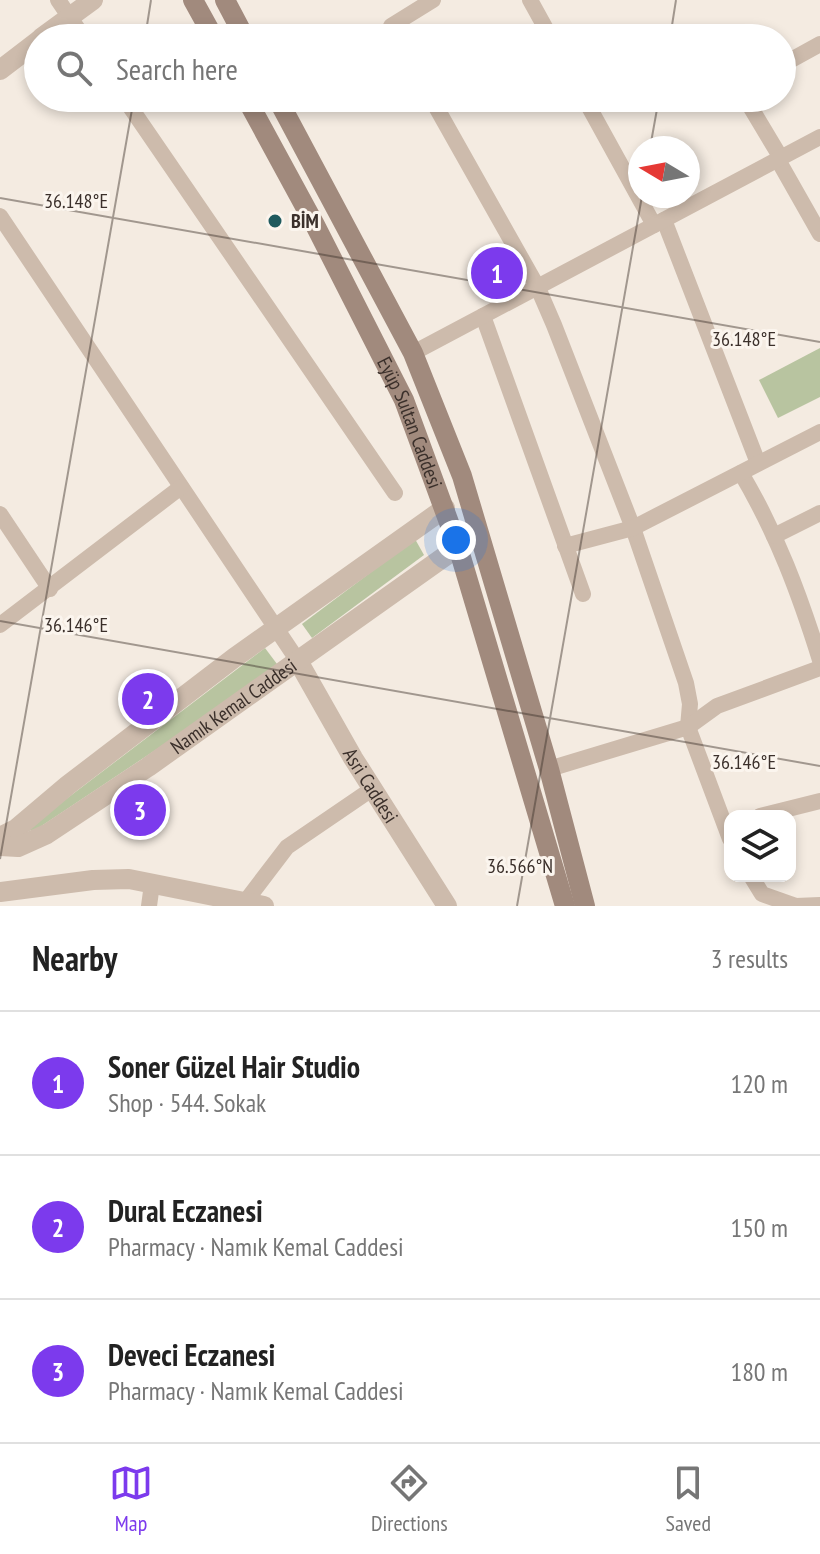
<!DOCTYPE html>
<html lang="en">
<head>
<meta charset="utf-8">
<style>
  :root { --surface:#fff; --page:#f6f6f6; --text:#222; --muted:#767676; --line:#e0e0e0; --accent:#7c3aed }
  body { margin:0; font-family:"PT Sans Narrow",sans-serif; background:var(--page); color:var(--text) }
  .controls { position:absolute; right:24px; bottom:24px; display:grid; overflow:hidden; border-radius:16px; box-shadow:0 4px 12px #0003 }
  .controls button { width:72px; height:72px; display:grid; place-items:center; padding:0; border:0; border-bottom:2px solid var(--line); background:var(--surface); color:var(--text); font:40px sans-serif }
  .compass { position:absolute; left:628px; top:136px; width:72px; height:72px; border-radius:50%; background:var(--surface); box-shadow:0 4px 12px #0003; rotate:280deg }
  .you { position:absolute; left:456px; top:540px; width:28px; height:28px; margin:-20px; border:6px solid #fff; border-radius:50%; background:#1a73e8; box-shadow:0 0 0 12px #1a73e833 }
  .badge { display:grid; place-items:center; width:52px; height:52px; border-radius:50%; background:var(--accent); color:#fff; font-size:26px; font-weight:700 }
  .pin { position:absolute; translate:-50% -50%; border:4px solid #fff; box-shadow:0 2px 8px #0006 }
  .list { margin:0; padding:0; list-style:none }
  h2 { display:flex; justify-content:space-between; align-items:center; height:104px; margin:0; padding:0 32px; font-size:34px }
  h2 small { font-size:26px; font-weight:400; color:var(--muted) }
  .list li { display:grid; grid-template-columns:52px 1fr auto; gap:24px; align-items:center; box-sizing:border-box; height:144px; padding:0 32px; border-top:2px solid var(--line) }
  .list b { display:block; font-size:30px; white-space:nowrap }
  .list p { margin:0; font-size:26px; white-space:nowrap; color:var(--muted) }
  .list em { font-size:26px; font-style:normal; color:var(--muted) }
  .icon { flex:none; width:44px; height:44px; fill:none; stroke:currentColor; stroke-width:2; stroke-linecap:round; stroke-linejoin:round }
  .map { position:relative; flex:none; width:820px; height:906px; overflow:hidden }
  .search { position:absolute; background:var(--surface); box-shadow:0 4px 12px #0003; left:24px; right:24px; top:24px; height:88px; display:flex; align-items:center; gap:20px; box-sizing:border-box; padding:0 28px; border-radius:44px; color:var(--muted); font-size:30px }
  .sheet { height:536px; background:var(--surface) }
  nav { display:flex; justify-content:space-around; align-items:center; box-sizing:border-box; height:112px; border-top:2px solid var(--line); background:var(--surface); font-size:22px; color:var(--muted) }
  nav a { display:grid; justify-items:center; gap:4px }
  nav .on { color:var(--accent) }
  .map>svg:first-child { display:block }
  .green { fill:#b8c4a0 }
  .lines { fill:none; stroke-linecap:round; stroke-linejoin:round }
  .minor { stroke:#cdbbac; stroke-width:16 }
  .tertiary { stroke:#cdbbac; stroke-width:20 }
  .secondary { stroke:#a18a7d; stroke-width:20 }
  .ticks { fill:none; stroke:#3b302b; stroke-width:2; stroke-opacity:0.45 }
  .poi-dot { fill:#1f5a5e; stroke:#fbf5ee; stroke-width:3 }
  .labels { text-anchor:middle; stroke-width:6; stroke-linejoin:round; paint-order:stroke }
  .poi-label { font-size:20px; font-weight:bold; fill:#3b302b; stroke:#fbf5ee; text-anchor:start }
  .street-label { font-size:20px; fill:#3b302b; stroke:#fbf5ee }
  .ticks-label { font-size:20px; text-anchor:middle; fill:#3b302b; stroke:#fbf5ee; stroke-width:6; stroke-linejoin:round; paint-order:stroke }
</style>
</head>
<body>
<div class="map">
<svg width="820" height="906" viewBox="0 0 820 906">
  <rect width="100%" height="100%" fill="#f4ebe1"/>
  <!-- green -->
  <g class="green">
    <path d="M820,348V397L778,418L759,380Z"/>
    <path d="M415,539L424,555L312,638L302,624Z"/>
    <path d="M265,648L277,664L181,733L37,829L28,831V828Z"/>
  </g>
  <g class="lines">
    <!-- minor -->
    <g class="minor">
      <path d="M58,0L84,38"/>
      <path d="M530,0L551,38"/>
      <path d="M398,38L391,26L433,0"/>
      <path d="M782,65L820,44"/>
      <path d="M124,98L395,493"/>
      <path d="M431,98L538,288L554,325L633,528L686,683L690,704L688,727L730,839"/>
      <path d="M584,98L654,225"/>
      <path d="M745,98L781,158"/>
      <path d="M713,104L723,98"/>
      <path d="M778,160L820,234"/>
      <path d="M0,216L298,661"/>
      <path d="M664,220L758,463"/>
      <path d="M483,316L583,594"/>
      <path d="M413,353L820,137"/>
      <path d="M741,473C777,534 799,593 820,660"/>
      <path d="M0,514L50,589"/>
      <path d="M774,536L820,513"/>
      <path d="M565,546L633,528L820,432"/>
      <path d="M0,625L181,487"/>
      <path d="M549,769L688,727L717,706L820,668"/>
      <path d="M760,816L820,801"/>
      <path d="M751,876L762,894L796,906L820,905"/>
      <path d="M149,906L152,884"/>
      <path d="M242,906L287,847L372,789"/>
    </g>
    <!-- tertiary -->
    <g class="tertiary">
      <path d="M41,38L93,0"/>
      <path d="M0,70L38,41"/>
      <path id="s1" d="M298,661L353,758L447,906"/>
      <path d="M0,837L16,829L68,785L234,658L445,508"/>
      <path id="s2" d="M0,846L18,847L47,834L148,767L458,547"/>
      <path d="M0,892L93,880L129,879L264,906"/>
    </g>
    <!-- secondary -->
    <g class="secondary">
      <path d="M193,0L214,38"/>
      <path d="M225,0L245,38"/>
      <path id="s3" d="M246,98L315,225L404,400L458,547L565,906"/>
      <path d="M277,98L413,353L462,476L549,769L585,906"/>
    </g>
  </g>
  <!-- ticks -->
  <path class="ticks" d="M145,38L151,0M670,38L676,0M650,148L659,98M0,198L820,342M0,621L820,766M0,859L134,98M517,906L642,196"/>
  <!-- markers -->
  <circle class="poi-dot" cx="275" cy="221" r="8"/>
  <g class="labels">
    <!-- poi labels -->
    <g class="poi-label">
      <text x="291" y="228">BİM</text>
    </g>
    <!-- street labels -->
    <g class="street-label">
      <text dy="7" stroke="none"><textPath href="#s3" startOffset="364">Eyüp Sultan Caddesi</textPath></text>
      <text dy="7" stroke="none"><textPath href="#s2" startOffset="276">Namık Kemal Caddesi</textPath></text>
      <text dy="7" stroke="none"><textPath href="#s1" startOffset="144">Asri Caddesi</textPath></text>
    </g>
  </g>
  <g class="ticks-label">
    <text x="76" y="208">36.148°E</text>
    <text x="744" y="346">36.148°E</text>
    <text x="76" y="632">36.146°E</text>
    <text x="744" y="769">36.146°E</text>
    <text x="520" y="873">36.566°N</text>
  </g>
</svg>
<div class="controls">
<button><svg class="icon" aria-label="layers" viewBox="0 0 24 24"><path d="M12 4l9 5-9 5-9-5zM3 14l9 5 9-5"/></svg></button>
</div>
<svg class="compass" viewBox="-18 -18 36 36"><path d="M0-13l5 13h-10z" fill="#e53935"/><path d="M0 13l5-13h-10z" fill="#767676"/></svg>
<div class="you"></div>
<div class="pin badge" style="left:497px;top:273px">1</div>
<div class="pin badge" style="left:148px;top:699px">2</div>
<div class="pin badge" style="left:140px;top:810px">3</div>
<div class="search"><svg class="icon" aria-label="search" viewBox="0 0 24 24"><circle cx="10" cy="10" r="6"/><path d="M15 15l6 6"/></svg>Search here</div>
</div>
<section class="sheet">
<h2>Nearby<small>3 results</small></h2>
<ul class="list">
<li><span class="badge">1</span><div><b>Soner Güzel Hair Studio</b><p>Shop · 544. Sokak</p></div><em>120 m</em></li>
<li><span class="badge">2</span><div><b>Dural Eczanesi</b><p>Pharmacy · Namık Kemal Caddesi</p></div><em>150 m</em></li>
<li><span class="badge">3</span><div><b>Deveci Eczanesi</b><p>Pharmacy · Namık Kemal Caddesi</p></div><em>180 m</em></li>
</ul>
</section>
<nav>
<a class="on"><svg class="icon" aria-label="map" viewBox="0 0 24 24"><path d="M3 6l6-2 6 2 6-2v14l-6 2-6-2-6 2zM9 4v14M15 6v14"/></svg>Map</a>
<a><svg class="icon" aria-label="directions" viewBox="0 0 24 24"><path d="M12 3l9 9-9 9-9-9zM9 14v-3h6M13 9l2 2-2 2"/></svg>Directions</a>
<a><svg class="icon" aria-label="saved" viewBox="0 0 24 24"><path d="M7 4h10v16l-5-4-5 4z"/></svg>Saved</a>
</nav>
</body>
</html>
